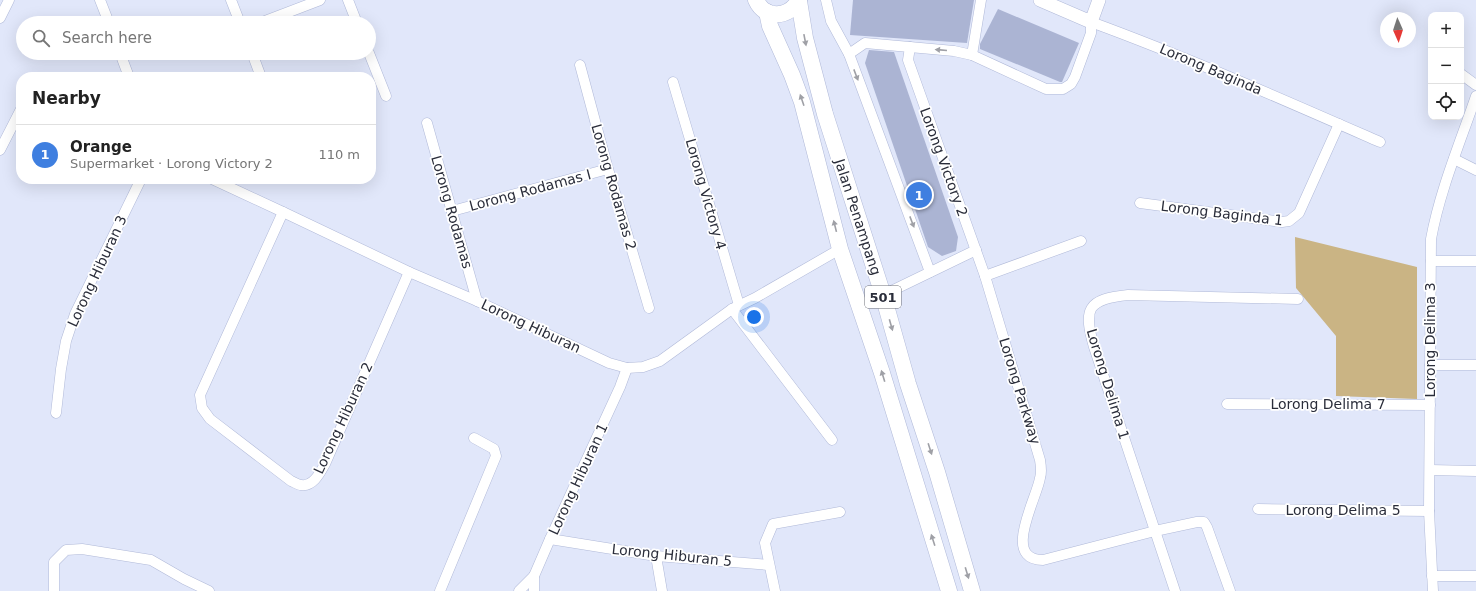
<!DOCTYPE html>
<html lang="en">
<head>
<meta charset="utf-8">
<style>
  :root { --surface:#fff; --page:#f6f6f6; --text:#222; --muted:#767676; --line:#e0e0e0; --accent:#8c6b0d }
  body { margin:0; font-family:"DejaVu Sans",sans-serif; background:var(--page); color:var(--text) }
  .controls { position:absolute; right:12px; top:12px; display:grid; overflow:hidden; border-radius:8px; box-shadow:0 4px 16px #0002 }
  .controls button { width:36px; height:36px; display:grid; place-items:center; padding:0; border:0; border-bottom:1px solid var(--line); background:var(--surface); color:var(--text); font:20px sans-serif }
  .compass { position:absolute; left:1380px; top:12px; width:36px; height:36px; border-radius:50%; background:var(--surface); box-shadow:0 4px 16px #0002; rotate:177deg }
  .you { position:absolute; left:754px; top:317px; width:14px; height:14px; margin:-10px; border:3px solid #fff; border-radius:50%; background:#1a73e8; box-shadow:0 0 0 6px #1a73e833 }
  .badge { display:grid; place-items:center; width:26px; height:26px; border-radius:50%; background:var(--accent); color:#fff; font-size:13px; font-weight:700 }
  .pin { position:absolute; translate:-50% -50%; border:2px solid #fff; box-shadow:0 1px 4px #0006 }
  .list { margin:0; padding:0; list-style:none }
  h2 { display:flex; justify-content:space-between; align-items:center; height:52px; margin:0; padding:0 16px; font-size:17px }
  h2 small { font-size:13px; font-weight:400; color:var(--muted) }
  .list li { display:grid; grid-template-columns:26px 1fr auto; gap:12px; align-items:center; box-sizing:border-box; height:60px; padding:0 16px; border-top:1px solid var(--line) }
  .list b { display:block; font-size:15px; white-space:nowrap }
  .list p { margin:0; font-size:13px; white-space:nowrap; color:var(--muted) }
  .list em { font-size:13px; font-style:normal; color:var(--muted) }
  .icon { flex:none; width:22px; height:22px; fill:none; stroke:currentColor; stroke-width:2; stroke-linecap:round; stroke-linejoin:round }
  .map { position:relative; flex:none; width:1476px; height:591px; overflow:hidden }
  .search { position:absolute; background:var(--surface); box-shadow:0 4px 16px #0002; left:16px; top:16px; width:360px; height:44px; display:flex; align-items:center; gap:10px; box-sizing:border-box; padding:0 14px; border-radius:22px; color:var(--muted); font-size:15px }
  .panel { position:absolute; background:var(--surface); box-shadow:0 4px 16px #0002; left:16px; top:72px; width:360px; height:112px; border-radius:16px }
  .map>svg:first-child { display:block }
  .green { fill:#cab484 }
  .building { fill:#abb4d3 }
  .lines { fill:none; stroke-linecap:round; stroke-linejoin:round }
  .minor-casing { stroke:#b0b9d8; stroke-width:11 }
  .tertiary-casing { stroke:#b0b9d8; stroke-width:14 }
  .primary-casing { stroke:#b0b9d8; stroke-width:17 }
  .minor { stroke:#fff; stroke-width:10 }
  .tertiary { stroke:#fff; stroke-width:13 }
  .primary { stroke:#fff; stroke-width:16 }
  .oneway { fill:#9fa0a6 }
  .labels { text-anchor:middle; stroke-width:3.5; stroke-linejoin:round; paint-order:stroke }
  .shield { fill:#fff; stroke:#6a6c75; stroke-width:1 }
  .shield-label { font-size:13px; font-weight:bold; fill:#2a2d3a }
  .street-label { font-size:14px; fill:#2a2d3a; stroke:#fff }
</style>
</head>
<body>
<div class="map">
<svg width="1476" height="591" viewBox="0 0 1476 591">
  <rect width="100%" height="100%" fill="#e1e7fa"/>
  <!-- green -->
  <path class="green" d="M1295,237L1417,267V399L1336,396V336L1296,288Z"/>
  <!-- building -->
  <g class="building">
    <path d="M853,0H974L967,43L850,35Z"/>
    <path d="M998,9L1079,43L1062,82H1060L980,49V44Z"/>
    <path d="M869,50L894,52L958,237L956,251L942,256L928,247L865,63Z"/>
  </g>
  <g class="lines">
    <defs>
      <g id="minor">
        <path d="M100,0L109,23"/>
        <path d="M231,0L240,23"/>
        <path d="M348,0L357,23"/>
        <path d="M826,0L831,21L849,54L930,272"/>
        <path d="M0,18L9,0"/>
        <path d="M260,23L320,0"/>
        <path d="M910,47L908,60L985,276L1040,460C1041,466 1042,472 1040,478C1037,498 1001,560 1043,560L1155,531L1197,522H1204L1207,527L1230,591"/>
        <path d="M120,53L129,77"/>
        <path d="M252,53L261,77"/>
        <path d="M369,53L386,96"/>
        <path d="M849,54L865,43L954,51L972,55L1046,89H1063L1071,84L1075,77L1091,33V22C1189,58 1284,100 1380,142"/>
        <path d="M972,55L981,0"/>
        <path d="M580,65L608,169L649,308"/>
        <path d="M1461,74L1476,85"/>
        <path d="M673,82L739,305"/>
        <path d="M427,123L477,301"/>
        <path d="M0,150L21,109"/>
        <path d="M1454,159L1476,170"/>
        <path d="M212,179L283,212L409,272L477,301L609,363L627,368L643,367L660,361L732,309L755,298L840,249"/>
        <path d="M1140,203L1282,222L1289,221L1299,213L1339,124"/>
        <path d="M452,211L608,169"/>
        <path d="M283,212L200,395L202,408L210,419L291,481C294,482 298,485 301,485C313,487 320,473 325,464L409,272"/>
        <path d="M1431,261H1476"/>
        <path d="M985,276L1081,241"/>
        <path d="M883,295L976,250"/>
        <path d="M732,309L832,440"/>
        <path d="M1430,365H1476"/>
        <path d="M1227,404L1430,405"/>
        <path d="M56,413L61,369L66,341L75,314L141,179"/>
        <path d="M1430,470L1476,471"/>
        <path d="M1258,509L1429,511"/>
        <path d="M550,539L656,556L769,565"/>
        <path d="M656,556L662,591"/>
        <path d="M1432,576H1476"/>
        <path d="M54,591V562L66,550L82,549L151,560L184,579L209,591"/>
        <path d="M440,591L496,456L494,449L474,438"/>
        <path d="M519,591L534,576"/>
        <path d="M534,591V576L550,539L620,387L627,368"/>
        <path d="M775,591L765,543L773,524L840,512"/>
        <path d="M1175,591L1094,347C1083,309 1087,299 1128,295L1298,299"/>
        <path d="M1433,591L1429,511L1431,239C1440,190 1460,143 1476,96"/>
      </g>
      <path id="tertiary" d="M1040,0L1091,22L1099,0"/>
      <g id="primary">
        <path d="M756,0C765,20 789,18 799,0"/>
        <path d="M799,1L805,38L825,114L883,295L908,384L937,472L972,591"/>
        <path d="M767,12L770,26L792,75L802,102L840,249L882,373L949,591"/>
      </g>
    </defs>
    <!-- minor casing -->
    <use href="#minor" class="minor-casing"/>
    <!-- tertiary casing -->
    <use href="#tertiary" class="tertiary-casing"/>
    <!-- primary casing -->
    <use href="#primary" class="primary-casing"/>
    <!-- minor -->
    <use href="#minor" class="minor"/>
    <!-- tertiary -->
    <use href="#tertiary" class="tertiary"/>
    <!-- primary -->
    <use href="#primary" class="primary"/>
  </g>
  <!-- one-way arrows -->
  <defs><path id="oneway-solid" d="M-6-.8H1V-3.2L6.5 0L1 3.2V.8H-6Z"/></defs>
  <g class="oneway">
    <use href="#oneway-solid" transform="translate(805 40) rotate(79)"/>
    <use href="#oneway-solid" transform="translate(941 50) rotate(-175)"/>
    <use href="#oneway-solid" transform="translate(856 75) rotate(69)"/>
    <use href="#oneway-solid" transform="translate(802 100) rotate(-109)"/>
    <use href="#oneway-solid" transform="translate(912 222) rotate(69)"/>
    <use href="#oneway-solid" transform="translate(835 226) rotate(-104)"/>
    <use href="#oneway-solid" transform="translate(891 325) rotate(74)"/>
    <use href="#oneway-solid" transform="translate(883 376) rotate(-107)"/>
    <use href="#oneway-solid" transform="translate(930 449) rotate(72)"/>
    <use href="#oneway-solid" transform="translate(933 540) rotate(-108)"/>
    <use href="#oneway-solid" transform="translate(967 573) rotate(73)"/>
  </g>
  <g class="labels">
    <!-- shield labels -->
    <rect class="shield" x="865" y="286" width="36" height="22" rx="3"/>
    <g class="shield-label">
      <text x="883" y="302">501</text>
    </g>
    <!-- street labels -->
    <g class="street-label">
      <text transform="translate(1211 69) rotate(23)" y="5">Lorong Baginda</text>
      <text transform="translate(944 162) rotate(70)" y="5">Lorong Victory 2</text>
      <text transform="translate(614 187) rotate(74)" y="5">Lorong Rodamas 2</text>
      <text transform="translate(530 190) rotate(-15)" y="5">Lorong Rodamas I</text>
      <text transform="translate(706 194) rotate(74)" y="5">Lorong Victory 4</text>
      <text transform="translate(452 212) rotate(74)" y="5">Lorong Rodamas</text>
      <text transform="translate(1222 213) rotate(7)" y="5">Lorong Baginda 1</text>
      <text transform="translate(858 217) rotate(72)" y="5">Jalan Penampang</text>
      <text transform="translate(97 271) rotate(-65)" y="5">Lorong Hiburan 3</text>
      <text transform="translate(531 326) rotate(25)" y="5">Lorong Hiburan</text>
      <text transform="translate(1430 340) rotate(-90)" y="5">Lorong Delima 3</text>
      <text transform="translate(1108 384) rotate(73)" y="5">Lorong Delima 1</text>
      <text transform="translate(1020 391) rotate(73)" y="5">Lorong Parkway</text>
      <text x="1328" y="409">Lorong Delima 7</text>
      <text transform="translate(343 418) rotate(-65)" y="5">Lorong Hiburan 2</text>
      <text transform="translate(578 479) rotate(-65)" y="5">Lorong Hiburan 1</text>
      <text x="1343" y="515">Lorong Delima 5</text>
      <text transform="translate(672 555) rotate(6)" y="5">Lorong Hiburan 5</text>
    </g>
  </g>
</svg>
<div class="controls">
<button>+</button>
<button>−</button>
<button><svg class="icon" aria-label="locate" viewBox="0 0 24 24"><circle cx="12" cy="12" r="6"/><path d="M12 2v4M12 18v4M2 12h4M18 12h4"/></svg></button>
</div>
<svg class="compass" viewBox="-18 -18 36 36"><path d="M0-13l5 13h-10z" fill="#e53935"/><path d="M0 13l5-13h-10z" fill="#767676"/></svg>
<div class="you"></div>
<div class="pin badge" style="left:919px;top:195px;background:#3f7fe0">1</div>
<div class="search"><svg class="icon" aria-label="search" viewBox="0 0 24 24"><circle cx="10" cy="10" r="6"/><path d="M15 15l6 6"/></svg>Search here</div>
<section class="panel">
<h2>Nearby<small></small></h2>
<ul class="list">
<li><span class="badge" style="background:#3f7fe0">1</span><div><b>Orange</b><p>Supermarket · Lorong Victory 2</p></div><em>110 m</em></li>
</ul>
</section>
</div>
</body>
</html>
